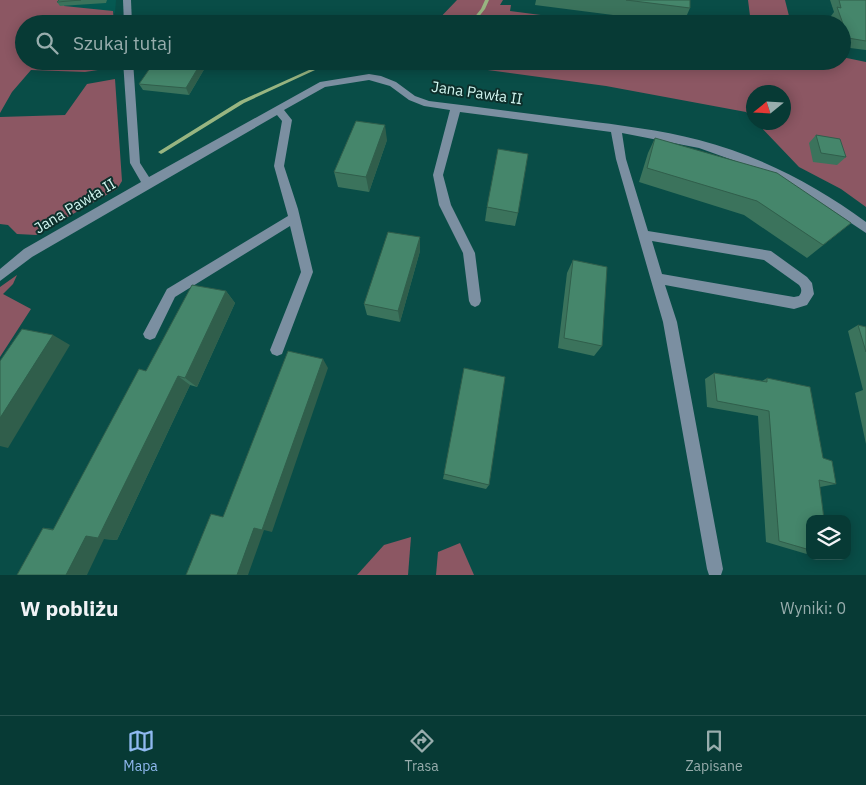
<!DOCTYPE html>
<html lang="pl">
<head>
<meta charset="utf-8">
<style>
  :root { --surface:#073a35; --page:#10413d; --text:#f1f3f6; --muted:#98adad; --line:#285450; --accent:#90b9f0 }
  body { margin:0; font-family:"IBM Plex Sans",sans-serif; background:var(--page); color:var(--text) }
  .controls { position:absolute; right:15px; bottom:15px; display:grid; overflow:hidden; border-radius:10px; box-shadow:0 2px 12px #0003 }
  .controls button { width:45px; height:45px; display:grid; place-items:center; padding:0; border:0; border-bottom:1px solid var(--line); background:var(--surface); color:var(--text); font:25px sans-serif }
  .compass { position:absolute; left:746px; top:85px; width:45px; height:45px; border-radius:50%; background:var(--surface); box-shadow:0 2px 12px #0003; rotate:252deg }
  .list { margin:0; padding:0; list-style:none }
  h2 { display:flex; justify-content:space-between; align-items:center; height:65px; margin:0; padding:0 20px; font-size:21px }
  h2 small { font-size:16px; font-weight:400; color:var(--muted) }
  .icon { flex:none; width:28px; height:28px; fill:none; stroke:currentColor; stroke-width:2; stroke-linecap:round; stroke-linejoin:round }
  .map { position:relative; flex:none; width:866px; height:575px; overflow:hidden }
  .search { position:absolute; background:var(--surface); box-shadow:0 2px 12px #0003; left:15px; right:15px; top:15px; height:55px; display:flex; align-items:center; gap:12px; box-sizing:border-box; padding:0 18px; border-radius:28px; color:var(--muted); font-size:19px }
  .sheet { height:140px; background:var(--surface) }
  nav { display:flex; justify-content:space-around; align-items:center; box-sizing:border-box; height:70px; border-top:1px solid var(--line); background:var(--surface); font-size:14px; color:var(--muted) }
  nav a { display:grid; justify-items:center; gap:2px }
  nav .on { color:var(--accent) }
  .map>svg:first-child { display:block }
  .built { fill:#055952 }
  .green { fill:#8c5763 }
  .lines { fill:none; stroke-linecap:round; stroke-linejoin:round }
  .stream { fill:#98b581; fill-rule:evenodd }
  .minor { fill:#7b8fa1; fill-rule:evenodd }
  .wall { fill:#3b735c }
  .shaded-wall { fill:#305e4b }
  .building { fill:#45866b; stroke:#305e4b }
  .labels { text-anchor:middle; stroke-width:4; stroke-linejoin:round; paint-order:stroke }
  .street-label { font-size:15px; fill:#d1f6f0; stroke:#0d2f2b }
</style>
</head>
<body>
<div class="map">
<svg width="866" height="575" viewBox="0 0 866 575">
  <rect width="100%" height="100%" fill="#094d47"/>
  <!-- built -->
  <path class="built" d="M61,0H116L115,13L60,10Z"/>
  <!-- green -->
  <g class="green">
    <path d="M0,0H65L64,6L113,11L114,24H24V61H116L117,67L85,72L31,70L12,92L0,113Z"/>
    <path d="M457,0H503L500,5H511L510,11L610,24H434Z"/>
    <path d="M748,0H785L791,24H751Z"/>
    <path d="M842,57L866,62V207L841,189L799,167L757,123L784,122V92H754L753,119L746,112L606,86L443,64L467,61H842Z"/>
    <path d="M115,79L122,181L117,189L36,235L17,234L8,225L0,224V117L65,115L87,84Z"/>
    <path d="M17,275L13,284L3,294L31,309L0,357V287Z"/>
    <path d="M411,537L408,575H357L384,545Z"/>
    <path d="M460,543L474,575H436L438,552Z"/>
  </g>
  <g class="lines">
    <!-- stream -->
    <g class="stream">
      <path d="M485,0H489L485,9L473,24H469L481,9Z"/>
      <path d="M329,61H340L328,64L244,103L163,153L161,154L158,152L240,101Z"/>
    </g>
    <!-- minor -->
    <g class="minor">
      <path d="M123,0H131L132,24H124Z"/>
      <path d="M123,61H133L140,163L149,177L320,82L369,74L381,76L396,82L415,96L429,101C479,107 529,114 579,120C620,125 660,130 699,140C760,156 816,185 866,222V233L809,195L752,167L699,148L622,133L626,159L648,231L771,251L807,277L812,283L814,294L807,305L794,309L665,285L677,322L723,569L721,575H709L707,569L663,322L616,159L611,132L460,112L443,175L451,205L475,253L481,301L479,305L475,307L471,305L469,301L463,253L439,205L433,175L450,110L424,106L409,100L390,86L369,80L325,87L284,110L292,120L284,166L298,209L313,272L282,354L277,356L272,354L270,350L301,272L290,226L175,297L155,338L150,340L145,338L143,334L167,289L288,216L274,166L282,121L277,115L32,257L0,281V269L24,249L141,182L130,163ZM652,241L764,260L799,285C802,289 802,292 799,296L794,297L662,274Z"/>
    </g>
  </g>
  <!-- wall -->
  <g class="wall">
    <path d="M59,0H107L106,3L60,6L57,2Z"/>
    <path d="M536,0H690V8L683,24L535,5Z"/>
    <path d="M830,0H866V50L842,47V24H834L831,16L834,12Z"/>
    <path d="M209,61L189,95L143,90L139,84Z"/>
    <path d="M816,135L846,157L837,165L813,162L809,143Z"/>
    <path d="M655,138L851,223L807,258L744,215L639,182L648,153Z"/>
    <path d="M387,140L369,192L338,187L334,172Z"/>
    <path d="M487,207L518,213L515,226L485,221Z"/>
    <path d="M420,237V251L400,322L367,315L364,304Z"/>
    <path d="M573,260L602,346L594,356L558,348L567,273Z"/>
    <path d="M226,291L235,303L197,387L190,385L117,540L104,539L43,528L54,529L146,371Z"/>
    <path d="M858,325L866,327V444L855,393L863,390L848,331Z"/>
    <path d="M714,373L762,381L767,378L823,458L836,484L820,487L810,519V555L766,542L758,416L707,407L705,379Z"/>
    <path d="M444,474L489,485L486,489L443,479Z"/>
  </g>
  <!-- shaded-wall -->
  <g class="shaded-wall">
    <path d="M202,61H209L189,95L186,88Z"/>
    <path d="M385,125L387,140L369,192L366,177Z"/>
    <path d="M420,237V251L400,322L398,311Z"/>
    <path d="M226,291L235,303L197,387L185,378Z"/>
    <path d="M53,335L70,345L8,448L0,446V418Z"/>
    <path d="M323,359L328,368L272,532L264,530L248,575H237L254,528Z"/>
    <path d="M178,376L190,385L117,540L104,539L87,575H66L86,536Z"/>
  </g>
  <!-- building -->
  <g class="building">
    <path d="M59,0H81L57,2Z"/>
    <path d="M626,0H690V8Z"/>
    <path d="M839,0H866V41L848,38L837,7L841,8Z"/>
    <path d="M155,61H202L186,88L139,84Z"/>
    <path d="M356,121L385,125L366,177L334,172Z"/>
    <path d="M816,135L840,139L846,157L821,153Z"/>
    <path d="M655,138L777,173L851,223L823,245L757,201L647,168Z"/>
    <path d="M498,149L528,154L518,213L487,207Z"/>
    <path d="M388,232L420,237L398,311L364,304Z"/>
    <path d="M573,260L607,267L602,346L564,338Z"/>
    <path d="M192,285L226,291L185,378L178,376L98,538L86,536L66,575H17L43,528L53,530L139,369L146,371Z"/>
    <path d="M858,325L866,327V352Z"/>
    <path d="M22,329L53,335L0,418V361Z"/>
    <path d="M288,351L323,359L262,530L254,528L237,575H186L211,514L223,517Z"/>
    <path d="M464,368L505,377L489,485L444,474Z"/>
    <path d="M714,373L767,382V378L810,387L823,458L832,461L836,484L819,480L824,519H810V550L779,541L769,411L717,401Z"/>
  </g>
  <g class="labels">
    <!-- street labels -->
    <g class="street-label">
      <text transform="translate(477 93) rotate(8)" y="5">Jana Pawła II</text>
      <text transform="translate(75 206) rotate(-31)" y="5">Jana Pawła II</text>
    </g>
  </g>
</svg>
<div class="controls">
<button><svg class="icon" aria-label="layers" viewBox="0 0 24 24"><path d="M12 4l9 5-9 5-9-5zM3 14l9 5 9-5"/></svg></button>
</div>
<svg class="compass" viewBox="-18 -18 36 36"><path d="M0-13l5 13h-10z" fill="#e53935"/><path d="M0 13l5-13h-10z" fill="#98adad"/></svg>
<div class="search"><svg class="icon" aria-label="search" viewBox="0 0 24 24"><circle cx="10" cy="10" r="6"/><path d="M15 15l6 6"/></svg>Szukaj tutaj</div>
</div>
<section class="sheet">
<h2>W pobliżu<small>Wyniki: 0</small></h2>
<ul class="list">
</ul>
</section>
<nav>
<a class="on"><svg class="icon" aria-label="map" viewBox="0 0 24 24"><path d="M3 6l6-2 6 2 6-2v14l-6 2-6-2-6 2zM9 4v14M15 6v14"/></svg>Mapa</a>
<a><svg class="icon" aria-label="directions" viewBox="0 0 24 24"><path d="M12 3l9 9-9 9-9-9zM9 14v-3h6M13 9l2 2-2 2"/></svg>Trasa</a>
<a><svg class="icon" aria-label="saved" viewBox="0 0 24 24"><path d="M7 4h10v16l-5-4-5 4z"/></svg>Zapisane</a>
</nav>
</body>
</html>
